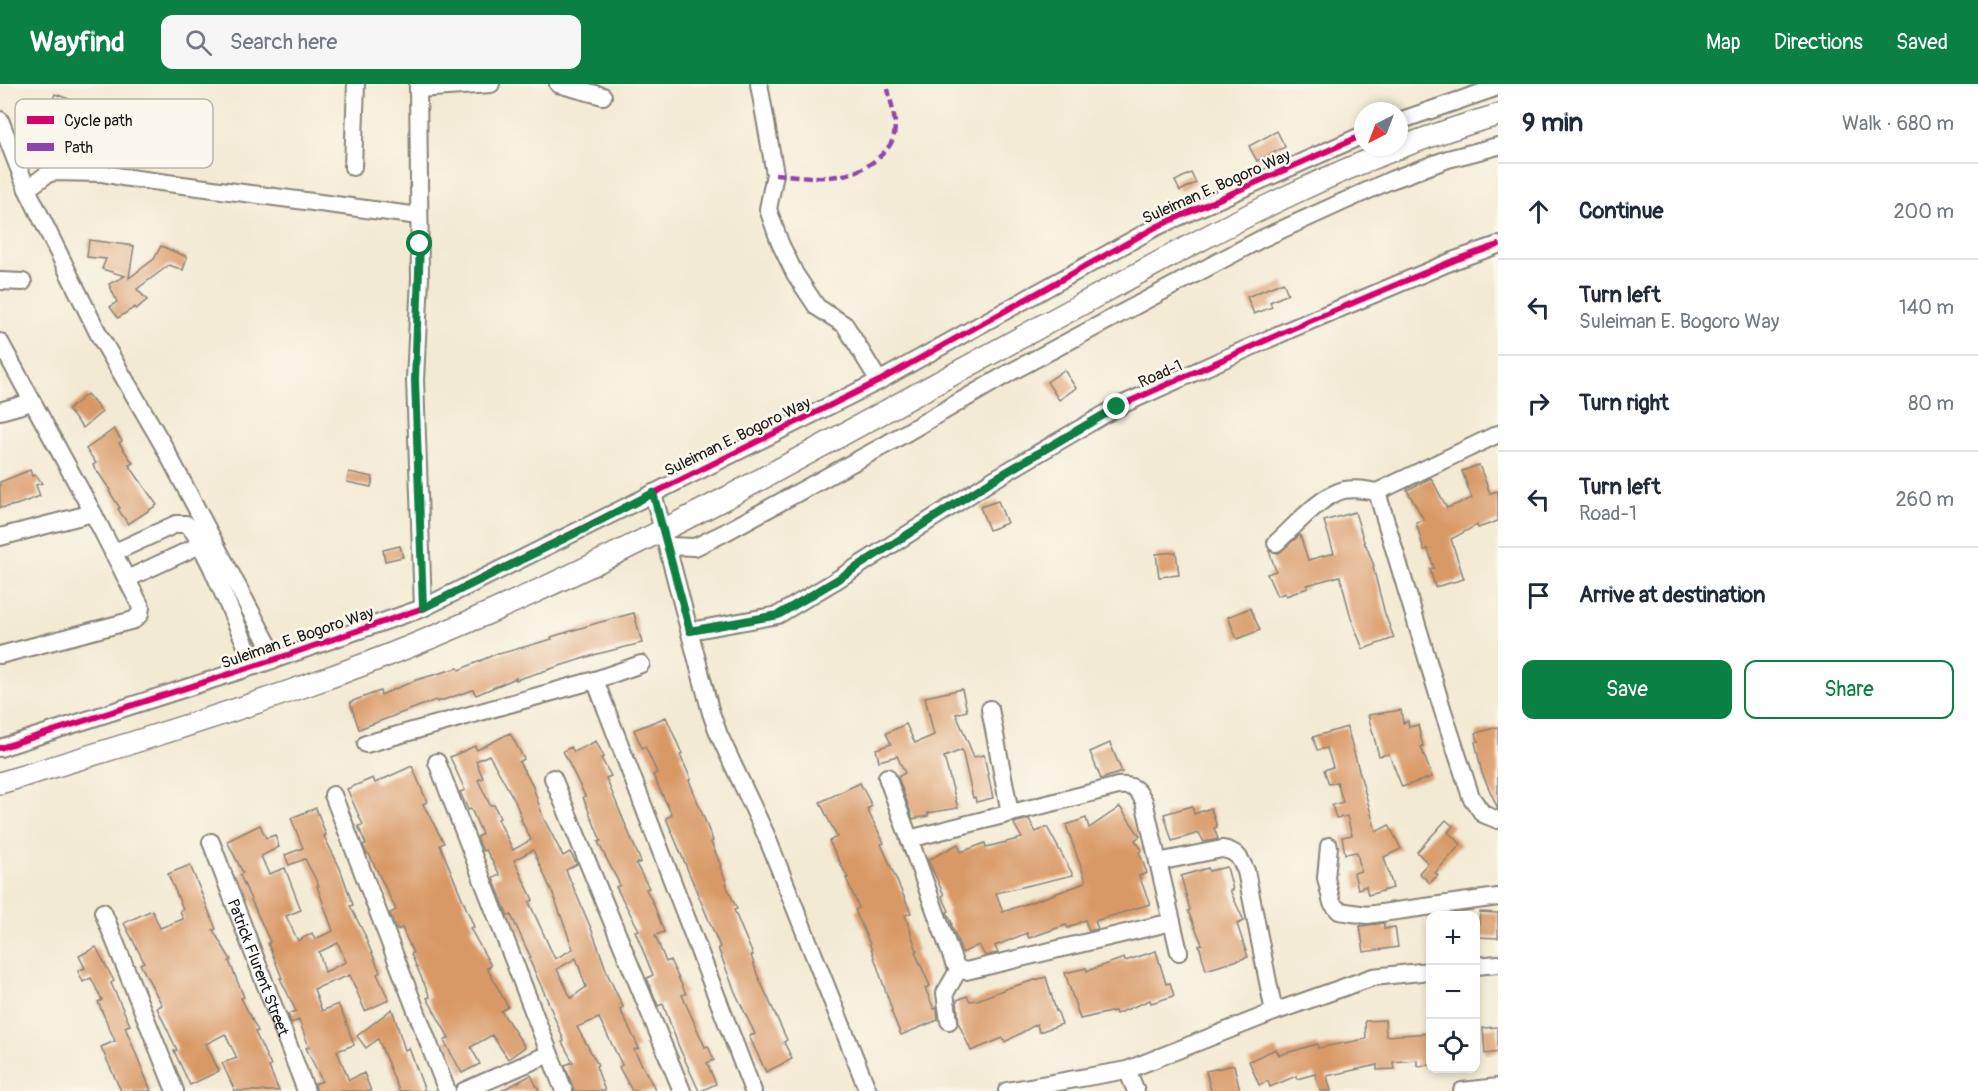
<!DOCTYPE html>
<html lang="en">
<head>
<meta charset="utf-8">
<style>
  :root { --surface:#fff; --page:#f6f6f7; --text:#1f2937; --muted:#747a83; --line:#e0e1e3; --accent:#0b8043 }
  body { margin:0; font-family:Pangolin,sans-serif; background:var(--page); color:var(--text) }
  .controls { position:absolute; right:18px; bottom:18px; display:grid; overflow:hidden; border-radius:12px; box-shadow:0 3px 9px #0003 }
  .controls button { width:54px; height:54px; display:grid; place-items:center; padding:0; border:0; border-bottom:2px solid var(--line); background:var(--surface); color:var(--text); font:30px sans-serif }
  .compass { position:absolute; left:1354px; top:18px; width:54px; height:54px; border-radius:50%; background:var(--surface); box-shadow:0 3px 9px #0003; rotate:222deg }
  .stop { position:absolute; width:18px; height:18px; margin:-14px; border:4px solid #0b8043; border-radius:50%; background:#fff }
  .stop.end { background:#0b8043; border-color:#fff; box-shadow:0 2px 6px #0008 }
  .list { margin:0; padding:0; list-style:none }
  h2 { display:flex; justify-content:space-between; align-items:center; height:78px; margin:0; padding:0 24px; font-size:26px }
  h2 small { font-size:20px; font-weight:400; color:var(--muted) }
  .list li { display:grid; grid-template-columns:39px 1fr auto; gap:18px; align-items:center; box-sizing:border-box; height:96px; padding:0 24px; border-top:2px solid var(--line) }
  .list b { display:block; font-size:22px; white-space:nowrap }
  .list p { margin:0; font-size:20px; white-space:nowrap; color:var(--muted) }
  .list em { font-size:20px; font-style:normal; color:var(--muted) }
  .actions { display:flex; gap:12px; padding:18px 24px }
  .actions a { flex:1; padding:14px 0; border:2px solid var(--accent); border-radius:12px; text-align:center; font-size:21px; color:var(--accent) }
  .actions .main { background:var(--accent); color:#fff }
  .icon { flex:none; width:33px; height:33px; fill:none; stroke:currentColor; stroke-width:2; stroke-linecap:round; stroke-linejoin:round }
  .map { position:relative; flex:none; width:1498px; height:1007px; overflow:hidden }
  header { display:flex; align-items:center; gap:36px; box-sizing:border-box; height:84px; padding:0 30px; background:var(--accent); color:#fff }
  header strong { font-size:28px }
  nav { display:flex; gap:33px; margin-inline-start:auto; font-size:21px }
  .search { width:420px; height:54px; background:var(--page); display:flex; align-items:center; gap:15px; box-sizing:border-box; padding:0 21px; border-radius:12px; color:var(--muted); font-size:22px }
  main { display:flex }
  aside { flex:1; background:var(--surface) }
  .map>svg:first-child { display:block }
  .building { fill:#d99966; fill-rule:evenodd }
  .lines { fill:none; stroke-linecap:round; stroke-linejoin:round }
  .minor-casing { stroke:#888378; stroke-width:20 }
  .major-casing { stroke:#888378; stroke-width:24 }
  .minor { stroke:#fff; stroke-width:16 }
  .major { stroke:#fff; stroke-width:21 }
  .quiet { stroke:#8e44ad; stroke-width:4.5; stroke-dasharray:9 4.5; stroke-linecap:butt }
  .cycleway-casing { stroke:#fbf7ec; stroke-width:10 }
  .cycleway { stroke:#d6006c; stroke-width:6 }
  .route { stroke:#0b8043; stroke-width:8 }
  .labels { text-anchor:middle; stroke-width:5; stroke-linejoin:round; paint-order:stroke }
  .street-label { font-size:16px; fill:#1c1c1c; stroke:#fbf7ec }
  .key { fill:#fbf7ec; stroke:#b8b5ae; stroke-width:1.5 }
  .key-label { font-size:16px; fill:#1c1c1c }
</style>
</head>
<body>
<header>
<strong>Wayfind</strong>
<div class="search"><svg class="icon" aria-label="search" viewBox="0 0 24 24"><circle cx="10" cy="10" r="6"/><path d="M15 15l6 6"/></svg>Search here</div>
<nav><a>Map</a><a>Directions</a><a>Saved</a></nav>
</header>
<main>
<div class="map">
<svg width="1498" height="1007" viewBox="0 0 1498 1007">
  <rect width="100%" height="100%" fill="#fbf7ec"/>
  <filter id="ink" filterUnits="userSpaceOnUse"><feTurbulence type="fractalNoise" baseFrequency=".0167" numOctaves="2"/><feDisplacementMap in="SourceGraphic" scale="12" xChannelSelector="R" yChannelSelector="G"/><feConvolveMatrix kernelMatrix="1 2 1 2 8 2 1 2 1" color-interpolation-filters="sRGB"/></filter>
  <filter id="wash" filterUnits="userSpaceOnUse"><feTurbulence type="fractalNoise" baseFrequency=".008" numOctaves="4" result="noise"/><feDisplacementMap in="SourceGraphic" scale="24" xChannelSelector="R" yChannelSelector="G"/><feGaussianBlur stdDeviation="1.35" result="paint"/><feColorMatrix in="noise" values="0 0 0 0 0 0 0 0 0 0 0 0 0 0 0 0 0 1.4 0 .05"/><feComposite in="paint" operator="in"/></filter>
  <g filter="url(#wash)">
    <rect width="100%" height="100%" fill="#f3ead3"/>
    <g id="blocks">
      <!-- building -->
      <g class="building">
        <path d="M55,10L119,33L112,52L48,29Z"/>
        <path d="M1277,47L1285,63L1257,77L1249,62Z"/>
        <path d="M1191,89L1196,99L1180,107L1175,97Z"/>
        <path d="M89,156L134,162L129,194L154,175L161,162L187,173L183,186L169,181L137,205L147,216L136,225L135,223L118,234L110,223L117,218L109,200L125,192L102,185L106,175L87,173Z"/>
        <path d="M1283,198L1288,210L1270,218L1272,223L1254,230L1247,213Z"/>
        <path d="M1064,286L1076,304L1059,316L1047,298Z"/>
        <path d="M87,310L102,328L83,344L68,326Z"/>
        <path d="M114,345L122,357L119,359L133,379L129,381L157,421L128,440L118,425L120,424L109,407L110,406L93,381L96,379L86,365Z"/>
        <path d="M1479,381L1490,409L1498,407V437L1478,444L1477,441L1451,455L1464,495L1435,503L1430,485L1434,484L1428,465L1424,466L1416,438L1424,436L1407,406L1431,394L1447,424L1472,414L1462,387Z"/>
        <path d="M30,386L32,392L36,391L42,399L36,401L40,412L16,421L0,424V398Z"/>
        <path d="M349,388L373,393L371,403L347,398Z"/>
        <path d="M998,417L1007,439L989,446L980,423Z"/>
        <path d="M1355,428L1365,461H1366L1374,482L1373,483L1385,530L1394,554L1363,565L1351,534L1340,492L1307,501L1308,504L1286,512L1285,509L1277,512L1267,490L1276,487L1269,467L1279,469L1300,451L1308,476L1334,469L1324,437Z"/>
        <path d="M400,462L403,473L385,477L383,466Z"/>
        <path d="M1176,468L1179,491L1159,493L1156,470Z"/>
        <path d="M1250,524L1260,546L1237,555L1228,533Z"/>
        <path d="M634,529L642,559L597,570L516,596V594L476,611L473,606L437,618L436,616L359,645L350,618L380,607L381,611L416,596L458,584L459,586L498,569L499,570L552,555L551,553L597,539Z"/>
        <path d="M962,605L967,627L956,630L974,673L984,671L993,714L976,718L975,713L973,714L962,666L944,673L958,724L928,729V732L913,735L898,693L905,689L897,672L879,677L876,665L891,660L886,649L906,640L915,659L934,651L925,613Z"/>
        <path d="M1401,626L1403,639L1408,637L1409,643L1418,641L1423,662L1421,663L1432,693L1402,703L1389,670L1379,672L1368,631Z"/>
        <path d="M666,633L682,670L680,671L691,695L689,696L713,757L711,758L721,782L720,783L727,800L726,801L737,825L734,826L753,871H751L757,890L787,956L784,958L792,975L766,988L749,952L755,950L735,908L718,864L720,863L666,734L672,731L653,691L657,689L645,662L642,664L634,646Z"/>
        <path d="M1347,643L1376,748L1389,741L1401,765L1384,773L1393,804L1368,811L1366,802L1358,805L1354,789L1361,787L1357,768L1345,770L1342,753L1352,751L1347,732L1336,734L1332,721L1343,718L1337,698L1329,700L1324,686L1333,683L1327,664L1317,666L1313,653Z"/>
        <path d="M1498,643V725L1482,689L1475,658L1478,657L1476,649Z"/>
        <path d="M510,649L524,675L519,678L532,700L543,733L563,772L570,768L577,780L566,786L593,849L608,891L623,923L620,925L639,964L634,966L656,1007H632L619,983L622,981L599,934L577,943L598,981L596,982L605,1007H574L565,981L573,978L562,958L564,957L547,915L529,875L531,874L511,831L508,832L493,794L500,791L486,766L483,767L477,753L482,750L471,725L468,726L461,710L460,708L465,706L450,673L475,662L477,666ZM489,671L515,717L522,735L521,736L531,756L513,766L498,735L500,734L494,721H490L478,696L483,694L476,677ZM533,766L553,810L573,865L555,875L529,818L533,816L514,776ZM576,874L586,903L571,914L557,885Z"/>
        <path d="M596,657L604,673L601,674L611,692L606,694L641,778L636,780L649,804L646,805L654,821L664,848L655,851L666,878L670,876L686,910L682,911L705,963L708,962L714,976L707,979L716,1000L701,1007H699L679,963L663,920L658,922L647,894L653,891L635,847L639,846L616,803L620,801L598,758L601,757L583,713L585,712L563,667L571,663L574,668Z"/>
        <path d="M1110,659L1122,688L1101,695L1090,668Z"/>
        <path d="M412,682L427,718L423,720L444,759L440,761L474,843L470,844L491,882L487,884L508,923L501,927L525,963L508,975L492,951L471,963L480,980L462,989L444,957L449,954L427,914L430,913L411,870L413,869L402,844L397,846L395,842L390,829L396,826L369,770H367L363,761L366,760L358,742L363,741L347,705L373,694L375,699Z"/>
        <path d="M860,699L872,722L867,725L884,759L881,760L911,829L905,831L917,867L915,868L930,902L925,904L934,925L937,924L938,936L901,951L891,927L892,926L869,858L855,826L859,824L846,794H848L829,757L837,753L820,718Z"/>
        <path d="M1192,722L1194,730L1211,724L1217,743L1214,744L1218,755L1204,758L1199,749L1172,757L1164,730Z"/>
        <path d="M1120,723L1140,752L1135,756L1142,766L1139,768L1147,789L1139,792L1150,820L1095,837L1098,845L1089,847L1085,836L1068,844L1066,841L1029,854L1027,849L995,862L998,869L985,872L979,861L962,869L951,839H952L947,828L949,827L942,812L944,811L928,776L958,760L961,768L985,759L986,763L1022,754L1014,740L1017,738L1029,735L1036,748L1047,743L1073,791L996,809L1003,828L1077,802L1086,797L1066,741L1086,734L1089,744Z"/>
        <path d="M316,724L326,751L324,752L340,784L353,821L350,822L366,853H365L380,888L377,890L389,916L365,927L350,891L314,905L322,927L338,920L345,935L354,961L337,967L349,996L364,989L371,1007H316L315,1000L322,997L306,964L309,963L299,936L291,939L288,930L296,927L280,894H282L268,859L270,858L240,791L243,789L227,757L260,741L266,754L275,751L279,763L261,772L269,790L285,784L301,826L286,832L298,857L312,849L315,855L333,847L317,802H319L305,775L289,781L285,771L303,764L291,734ZM338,859L346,878L325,888L319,868Z"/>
        <path d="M1446,736L1453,742L1448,748L1461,760L1435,789L1438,791L1430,799L1419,789L1428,779L1417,768Z"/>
        <path d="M190,781L216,845L213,846L231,876L229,877L244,913L241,914L258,947L255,948L271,982L269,983L279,1007H235L222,979L237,974L225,950L206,960L219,987L190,1001L174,967L177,966L157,924L162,921L140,880L144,878L124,839L152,826L160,844L183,835L180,827L183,825L168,790Z"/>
        <path d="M1227,783L1233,806H1230L1244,837L1237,840L1248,873L1206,886L1199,861L1202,860L1188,827L1190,826L1181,792L1208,784L1209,787Z"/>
        <path d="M1480,828L1498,829V854L1478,853Z"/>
        <path d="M1384,839V845L1395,843L1398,863L1364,868L1360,842Z"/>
        <path d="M96,863L114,897L111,899L130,941L125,943L151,1007H121L101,963L115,957L98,918L102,916L91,894L83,898L78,887L85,884L79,872Z"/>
        <path d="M1156,867L1166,900L1170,899L1174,912L1151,919L1150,916L1116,930L1115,927L1080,935L1065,889L1086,884L1087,887L1124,874L1125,877Z"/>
        <path d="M1046,893L1056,927L1057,926L1062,940L1039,948L1037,940L1005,958L1003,954L971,967L959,940L957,916L967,912L970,917L977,916L1011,903Z"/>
        <path d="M392,925L405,966L409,964L425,1007H399L378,955L366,964L357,952Z"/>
        <path d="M1385,936L1386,952L1431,949V981L1417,982V976L1393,978L1394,985L1377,986V981L1327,992L1331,1007H1320L1315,990L1297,995L1296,992L1270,1003L1268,997L1259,1001L1249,977L1276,965L1279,971L1317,960L1318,964L1366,955L1365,937Z"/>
        <path d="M1498,943V968L1485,970L1483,944Z"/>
        <path d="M1234,981L1240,1007H1211L1206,987Z"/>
        <path d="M531,991L539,1007H501Z"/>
      </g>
    </g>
  </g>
  <g filter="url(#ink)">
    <use href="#blocks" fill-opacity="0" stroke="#888378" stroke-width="1.5"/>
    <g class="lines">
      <defs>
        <g id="minor">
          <path d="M418,0L420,194L415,296L423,524"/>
          <path d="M558,0L603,12"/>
          <path d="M759,0L775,90L768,125L780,159L795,190L817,223L845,241L879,297"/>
          <path d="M418,5L491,0"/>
          <path d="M0,36L27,105L99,251L163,361L276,575"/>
          <path d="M1399,37L1498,3"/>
          <path d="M353,83L356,0"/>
          <path d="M27,105L46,91L53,88L102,89L122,93L419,132"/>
          <path d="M0,197L23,198"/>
          <path d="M0,258L93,429L141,523L140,530L134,536L0,571"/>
          <path d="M0,327L32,318"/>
          <path d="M1377,408L1442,624L1471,713L1483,730L1498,736"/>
          <path d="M653,409L711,629L719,651L766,751L868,1007"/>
          <path d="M0,453L93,429"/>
          <path d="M1276,459C1294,443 1321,411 1344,406C1355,404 1366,406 1377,408L1498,350"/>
          <path d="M667,462L695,463L722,450L885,361L1009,289L1261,155L1391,96L1448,75L1498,62"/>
          <path d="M113,469L176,440H186L194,448L212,484L255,582"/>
          <path d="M127,495L200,461"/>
          <path d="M690,547L778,531L835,497L991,397L1117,323L1291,245L1455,176L1498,161"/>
          <path d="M595,596L753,1007"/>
          <path d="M990,625L1010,729"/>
          <path d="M366,660L595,596L641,580"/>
          <path d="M0,664L276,575L423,524L879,297L1156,143L1363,51"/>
          <path d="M437,678L564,1007"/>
          <path d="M887,693L954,879L959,885L966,887L1172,838"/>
          <path d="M553,694L682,1007"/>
          <path d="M333,711L447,1007"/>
          <path d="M909,755L1118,702C1133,701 1137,704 1144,717L1179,868"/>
          <path id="s1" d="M211,758L306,1007"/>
          <path d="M1329,762L1326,794L1332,819L1339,827L1367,831L1498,813"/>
          <path d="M1158,778L1222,765C1237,767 1240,774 1246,787L1274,928"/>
          <path d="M103,828L175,1007"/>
          <path d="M1476,882L1498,880"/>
          <path d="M949,937L945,909L959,885"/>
          <path d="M1127,986L1274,928L1373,893L1430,887"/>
          <path d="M464,1007L549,970"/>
          <path d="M1007,1007L1127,986L1136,1007"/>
          <path d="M1462,1007L1498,1003"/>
        </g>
        <path id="major" d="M0,699C106,667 212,635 316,598C458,548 596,481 730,412C851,346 972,280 1093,214C1223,143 1354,71 1498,31"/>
      </defs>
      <!-- minor casing -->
      <use href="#minor" class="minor-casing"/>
      <!-- major casing -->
      <use href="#major" class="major-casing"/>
      <!-- minor -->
      <use href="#minor" class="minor"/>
      <!-- major -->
      <use href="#major" class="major"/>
      <!-- quiet -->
      <path class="quiet" d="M775,90C812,93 848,100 878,74C885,68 892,61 894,51C897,36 891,20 888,5"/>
      <defs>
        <g id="cycleway">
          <path d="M690,547L778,531L835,497L991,397L1117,323L1291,245L1455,176L1498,161"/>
          <path d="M0,664L276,575L423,524L879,297L1156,143L1363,51"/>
        </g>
      </defs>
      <!-- cycleway casing -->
      <use href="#cycleway" class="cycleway-casing"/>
      <!-- cycleway -->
      <use href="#cycleway" class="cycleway"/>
    </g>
  </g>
  <g class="lines" filter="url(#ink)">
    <!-- route -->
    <path class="route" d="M420,160L415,296L423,524L582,446L653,409L690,547L778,531L835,497L991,397L1117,323"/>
  </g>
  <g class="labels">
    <!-- street labels -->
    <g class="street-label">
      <text transform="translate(1216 102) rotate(-24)" y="6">Suleiman E. Bogoro Way</text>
      <text transform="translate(1160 289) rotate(-24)" y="6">Road-1</text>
      <text transform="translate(737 352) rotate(-26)" y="6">Suleiman E. Bogoro Way</text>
      <text transform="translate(297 553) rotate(-19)" y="6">Suleiman E. Bogoro Way</text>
      <text dy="6" stroke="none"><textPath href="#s1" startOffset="134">Patrick Flurent Street</textPath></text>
    </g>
  </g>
  <!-- legend -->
  <rect x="15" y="15" width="198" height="69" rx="9" class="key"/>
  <rect x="27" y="32" width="27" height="8" fill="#d6006c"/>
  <rect x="27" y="59" width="27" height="8" fill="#8e44ad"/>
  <g class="key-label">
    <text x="64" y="42">Cycle path</text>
    <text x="64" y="69">Path</text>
  </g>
</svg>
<div class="controls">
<button>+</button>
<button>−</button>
<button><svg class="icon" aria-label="locate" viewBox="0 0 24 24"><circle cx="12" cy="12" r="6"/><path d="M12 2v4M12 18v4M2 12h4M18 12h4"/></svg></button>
</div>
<svg class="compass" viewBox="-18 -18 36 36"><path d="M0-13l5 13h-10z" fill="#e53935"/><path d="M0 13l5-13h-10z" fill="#747a83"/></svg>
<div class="stop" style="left:420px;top:160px"></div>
<div class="stop end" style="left:1117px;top:323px"></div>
</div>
<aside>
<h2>9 min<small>Walk · 680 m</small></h2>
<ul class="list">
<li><svg class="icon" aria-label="ahead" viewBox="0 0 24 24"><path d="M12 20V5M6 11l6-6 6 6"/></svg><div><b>Continue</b></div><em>200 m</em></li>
<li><svg class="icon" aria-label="left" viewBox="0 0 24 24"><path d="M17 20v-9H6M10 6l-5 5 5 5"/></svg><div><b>Turn left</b><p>Suleiman E. Bogoro Way</p></div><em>140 m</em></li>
<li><svg class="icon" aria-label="right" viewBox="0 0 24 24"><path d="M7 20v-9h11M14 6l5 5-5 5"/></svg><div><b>Turn right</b></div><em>80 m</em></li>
<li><svg class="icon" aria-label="left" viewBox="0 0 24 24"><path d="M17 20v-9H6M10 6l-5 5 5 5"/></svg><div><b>Turn left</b><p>Road-1</p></div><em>260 m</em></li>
<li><svg class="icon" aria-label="arrive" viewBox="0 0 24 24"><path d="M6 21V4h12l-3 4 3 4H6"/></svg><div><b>Arrive at destination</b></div></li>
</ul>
<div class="actions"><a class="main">Save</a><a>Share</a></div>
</aside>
</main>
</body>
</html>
